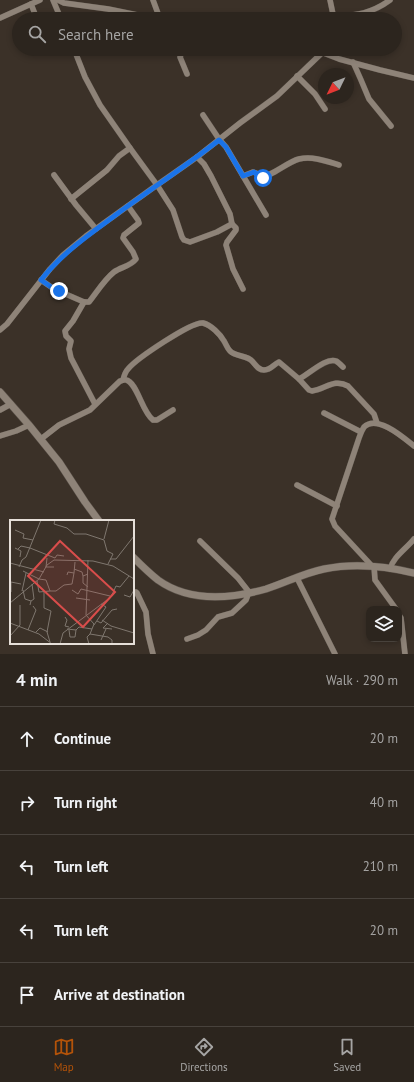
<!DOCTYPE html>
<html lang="en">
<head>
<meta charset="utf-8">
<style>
  :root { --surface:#2c251e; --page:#38312b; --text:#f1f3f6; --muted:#a6a5a4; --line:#48423c; --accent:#b45309 }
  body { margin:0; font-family:"PT Sans",sans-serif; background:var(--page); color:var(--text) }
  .controls { position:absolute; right:12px; bottom:12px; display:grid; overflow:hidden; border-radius:8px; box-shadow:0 2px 6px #0003 }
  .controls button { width:36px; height:36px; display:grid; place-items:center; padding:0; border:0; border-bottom:1px solid var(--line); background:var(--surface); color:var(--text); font:20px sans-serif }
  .compass { position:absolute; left:318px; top:68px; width:36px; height:36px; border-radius:50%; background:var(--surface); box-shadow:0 2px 6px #0003; rotate:227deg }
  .stop { position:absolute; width:12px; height:12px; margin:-9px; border:3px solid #1a73e8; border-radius:50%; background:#fff }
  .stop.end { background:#1a73e8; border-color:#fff; box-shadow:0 1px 4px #0008 }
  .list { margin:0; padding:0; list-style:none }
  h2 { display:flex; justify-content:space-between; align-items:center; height:52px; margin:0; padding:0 16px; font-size:17px }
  h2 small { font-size:13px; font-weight:400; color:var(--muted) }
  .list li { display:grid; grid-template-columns:26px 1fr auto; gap:12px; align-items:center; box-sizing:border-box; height:64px; padding:0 16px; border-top:1px solid var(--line) }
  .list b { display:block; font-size:15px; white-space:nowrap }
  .list em { font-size:13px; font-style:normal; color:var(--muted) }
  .icon { flex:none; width:22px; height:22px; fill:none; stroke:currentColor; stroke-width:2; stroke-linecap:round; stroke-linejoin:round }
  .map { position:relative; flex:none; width:414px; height:654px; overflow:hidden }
  .search { position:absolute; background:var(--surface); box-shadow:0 2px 6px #0003; left:12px; right:12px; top:12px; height:44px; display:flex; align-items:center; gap:10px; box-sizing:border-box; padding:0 14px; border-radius:22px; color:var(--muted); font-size:15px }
  .sheet { height:372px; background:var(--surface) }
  nav { display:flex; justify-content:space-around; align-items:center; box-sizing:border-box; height:56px; border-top:1px solid var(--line); background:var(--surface); font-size:11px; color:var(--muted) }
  nav a { display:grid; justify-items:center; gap:2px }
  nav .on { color:var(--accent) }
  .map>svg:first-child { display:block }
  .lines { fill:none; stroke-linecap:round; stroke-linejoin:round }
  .minor-casing { stroke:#595048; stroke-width:6 }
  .tertiary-casing { stroke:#595048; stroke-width:8 }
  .minor { stroke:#8e8378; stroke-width:5.5 }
  .tertiary { stroke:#8e8378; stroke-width:7 }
  .route { stroke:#1a73e8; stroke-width:5 }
  .inset-road { fill:none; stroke:#7f776f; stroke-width:1 }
  .view { fill:#d94d4b; fill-opacity:0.15; stroke:#d94d4b; stroke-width:2 }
  .inset-edge { fill:none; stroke:#e6dfd9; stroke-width:2 }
</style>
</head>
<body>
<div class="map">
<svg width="414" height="654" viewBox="0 0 414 654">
  <rect width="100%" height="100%" fill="#3b3128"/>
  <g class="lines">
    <defs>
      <g id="minor">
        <path d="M53,0L61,19"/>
        <path d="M58,0L64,3L108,9L157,19"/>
        <path d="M153,0L160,19"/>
        <path d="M330,0L334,19"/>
        <path d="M31,4L37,19"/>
        <path d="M334,17C356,15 371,14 390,0"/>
        <path d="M0,18L40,0"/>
        <path d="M74,49L85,77L100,105L130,148L157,185L173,210L182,237L184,240L190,242L217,232L230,225L232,224L236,228V230L227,242L226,245L233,269L243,289"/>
        <path d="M313,49L339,59L380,70L414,78"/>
        <path d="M353,62L361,80L369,99L391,126"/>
        <path d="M187,74L180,57L182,52L188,49"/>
        <path d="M297,76L315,94L325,109"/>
        <path d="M203,115L219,139L226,147L266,215"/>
        <path d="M197,157L204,164L211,176L230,214L232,224"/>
        <path d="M54,175L76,205L96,229"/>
        <path d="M243,176L253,172L256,173L260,177C270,178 287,162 299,159C313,156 326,161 339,165"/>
        <path d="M71,199L107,170L119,156L130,148"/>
        <path d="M41,280L54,289L84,302H89C97,292 104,280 114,272C121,267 131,266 136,259L133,252L123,238L124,235L139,223L138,220L128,206"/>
        <path d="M84,302L73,321L65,331L66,336L71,341L69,349L71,358L95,404"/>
        <path d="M0,330L7,324L50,269L63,255L86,236L157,185L197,157L240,123L277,96L326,49"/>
        <path d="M299,379C308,375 326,357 336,361C338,362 341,365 343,367"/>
        <path d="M123,380C124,376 125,372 128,369C136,359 192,321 203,323C211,325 220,334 224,341C226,344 227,348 230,351C236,357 247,355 252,361C256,365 258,370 264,370C271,370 274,364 279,362L299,379L309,390L312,391C326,389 334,378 348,386L374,414L377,423"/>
        <path d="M0,410L11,404"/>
        <path d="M324,413L361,432"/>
        <path d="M0,436L16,431L29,425"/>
        <path d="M41,439L59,425L90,410L120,381C122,381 123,379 126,380C137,382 142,412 153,420H157L173,410"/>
        <path d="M297,485L337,506"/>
        <path d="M372,566L335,526L332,519L359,438C360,435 362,430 364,427C377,414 404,438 414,446"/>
        <path d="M374,566L375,580L396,609"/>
        <path d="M390,569C393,557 406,549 414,539"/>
        <path d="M297,578L335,654"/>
        <path d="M133,592H136L137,593L146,612L148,634L153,654"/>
        <path d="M399,615L401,618L405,654"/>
        <path d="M187,639L198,635L206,630L218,617L232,613L246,600L249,592L238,578L200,541"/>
      </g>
      <g id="tertiary">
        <path d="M0,392L29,425L59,462L85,502L99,521"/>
        <path d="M133,557C141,565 149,573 158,580C190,603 230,599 266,589C285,583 304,573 324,569C353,563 385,566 414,573"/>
      </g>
    </defs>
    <!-- minor casing -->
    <use href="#minor" class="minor-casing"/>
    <!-- tertiary casing -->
    <use href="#tertiary" class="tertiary-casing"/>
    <!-- minor -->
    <use href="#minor" class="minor"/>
    <!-- tertiary -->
    <use href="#tertiary" class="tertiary"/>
  </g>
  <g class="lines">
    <!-- route -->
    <path class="route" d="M59,291L54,289L41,280C62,253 90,234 117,214C151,189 186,166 219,140L226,147L243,176L254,172L260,177L263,178"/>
  </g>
  <!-- overview -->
  <g transform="translate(10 520)">
    <rect width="124" height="124" fill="#3b3128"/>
    <path class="inset-road" d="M45,0L44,4L57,8L64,14H76L94,20L97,31L103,34L98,44M5,10L14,14L13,18L23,20M94,19L99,0M5,28L11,31L10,37M20,28L45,38L47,35L54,36M8,29L11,26L20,28M37,38L36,47H44M100,39H106L124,16M78,40L76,95L84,104L80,114M0,43L34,52M9,47L12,40L16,37L31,0M64,49L72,52L73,56M13,51L29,59M57,55L58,52L64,53L65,42M27,61L29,72L40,71L36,60L29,59M78,67L73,63V56L78,54M13,70L15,79L21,81L20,85M62,70L68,74L71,69L100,76M12,71L16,53M40,71H46L54,65L62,64L64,53M1,72V62L11,64M34,72V88M114,75L120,77L124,70M66,78L80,80M21,81L24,79L22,64M0,83L29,59L37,45L44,40L83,41L103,46L124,59M34,88L41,91L37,112L40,122M55,97L57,100L55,106L59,107M92,100L101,106L124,113M87,101L91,103L102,90L107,89M0,103L29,114L42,124M98,103L93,108L102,109M84,105L96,87L91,84M57,109L66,110L65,117H60L59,110M18,110L26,90L23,86M66,110L69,107L82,109M26,112L30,108L38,112M0,116L10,105V85M91,120L96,109M50,124L53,113L101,77L106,66L110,67L119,56M79,124L77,117L80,114L98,117L102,120V124"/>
    <path class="view" d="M50,21L105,72L73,107L18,56Z"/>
    <rect width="124" height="124" class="inset-edge"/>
  </g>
</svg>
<div class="controls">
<button><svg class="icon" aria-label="layers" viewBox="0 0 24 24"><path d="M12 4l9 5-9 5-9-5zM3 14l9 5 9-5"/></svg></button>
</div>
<svg class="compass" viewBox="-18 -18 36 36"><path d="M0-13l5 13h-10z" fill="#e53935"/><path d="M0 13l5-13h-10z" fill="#a6a5a4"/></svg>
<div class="stop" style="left:263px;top:178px"></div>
<div class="stop end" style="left:59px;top:291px"></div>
<div class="search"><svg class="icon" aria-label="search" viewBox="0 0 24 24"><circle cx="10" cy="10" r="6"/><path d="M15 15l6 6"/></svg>Search here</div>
</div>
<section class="sheet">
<h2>4 min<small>Walk · 290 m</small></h2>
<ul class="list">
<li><svg class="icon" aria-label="ahead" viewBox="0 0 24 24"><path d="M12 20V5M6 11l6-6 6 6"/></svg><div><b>Continue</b></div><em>20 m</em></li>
<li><svg class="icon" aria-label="right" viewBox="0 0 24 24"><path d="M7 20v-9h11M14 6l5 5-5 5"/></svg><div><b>Turn right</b></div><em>40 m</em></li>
<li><svg class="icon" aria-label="left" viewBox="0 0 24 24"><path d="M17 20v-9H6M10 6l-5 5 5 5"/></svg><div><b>Turn left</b></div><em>210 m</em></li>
<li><svg class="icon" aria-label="left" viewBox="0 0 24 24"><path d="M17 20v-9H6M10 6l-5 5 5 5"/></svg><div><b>Turn left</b></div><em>20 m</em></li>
<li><svg class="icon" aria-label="arrive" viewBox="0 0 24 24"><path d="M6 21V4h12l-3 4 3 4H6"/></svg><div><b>Arrive at destination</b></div></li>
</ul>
</section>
<nav>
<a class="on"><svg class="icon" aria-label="map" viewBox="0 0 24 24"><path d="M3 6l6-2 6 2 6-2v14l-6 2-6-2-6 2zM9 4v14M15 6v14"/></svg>Map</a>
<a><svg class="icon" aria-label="directions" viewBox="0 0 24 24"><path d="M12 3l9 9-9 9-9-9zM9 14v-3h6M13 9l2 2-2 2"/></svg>Directions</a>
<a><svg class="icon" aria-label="saved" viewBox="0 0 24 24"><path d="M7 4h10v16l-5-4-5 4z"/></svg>Saved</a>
</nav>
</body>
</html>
